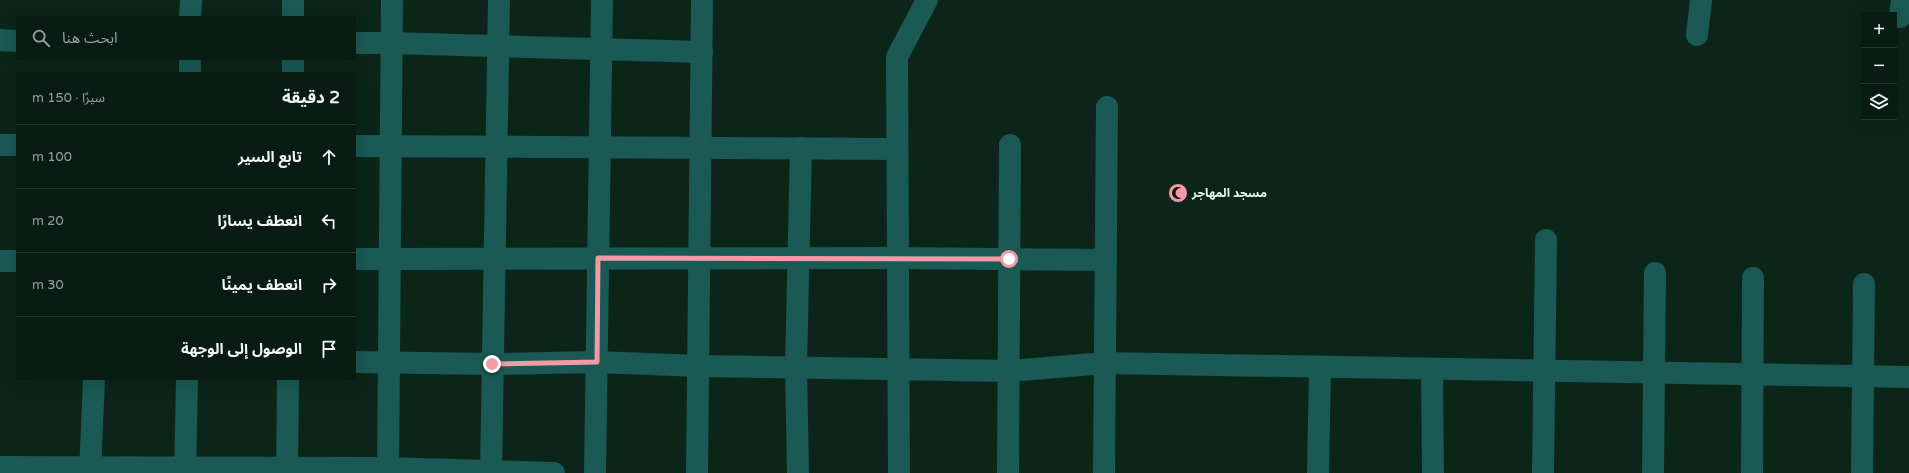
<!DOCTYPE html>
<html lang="ar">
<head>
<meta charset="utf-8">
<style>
  :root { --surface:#091c13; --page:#12251c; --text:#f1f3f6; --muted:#99a1a0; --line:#293a33 }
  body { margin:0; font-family:"Varela Round","Noto Sans Arabic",sans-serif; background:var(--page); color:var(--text); direction:rtl }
  .controls { position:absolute; right:12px; top:12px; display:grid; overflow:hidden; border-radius:0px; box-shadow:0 4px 16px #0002 }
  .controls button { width:36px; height:36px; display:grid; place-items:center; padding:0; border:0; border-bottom:1px solid var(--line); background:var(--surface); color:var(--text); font:20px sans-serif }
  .stop { position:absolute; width:12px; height:12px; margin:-9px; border:3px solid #f39aa7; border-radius:50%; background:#fff }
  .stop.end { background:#f39aa7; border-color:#fff; box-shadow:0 1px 4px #0008 }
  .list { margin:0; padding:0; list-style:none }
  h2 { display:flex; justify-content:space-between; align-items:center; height:52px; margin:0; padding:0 16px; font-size:17px }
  h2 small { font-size:13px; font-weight:400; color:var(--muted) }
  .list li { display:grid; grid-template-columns:26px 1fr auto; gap:12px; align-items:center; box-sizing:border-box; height:64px; padding:0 16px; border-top:1px solid var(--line) }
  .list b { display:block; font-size:15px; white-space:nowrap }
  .list em { font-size:13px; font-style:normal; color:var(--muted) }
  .icon { flex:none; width:22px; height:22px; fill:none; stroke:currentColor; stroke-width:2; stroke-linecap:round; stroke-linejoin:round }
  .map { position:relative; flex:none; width:1909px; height:473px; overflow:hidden; direction:ltr }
  .search { position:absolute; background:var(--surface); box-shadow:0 4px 16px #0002; left:16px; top:16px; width:340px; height:44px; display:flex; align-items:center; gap:10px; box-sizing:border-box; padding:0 14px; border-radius:0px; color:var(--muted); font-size:15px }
  .panel { position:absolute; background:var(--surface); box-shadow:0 4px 16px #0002; left:16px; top:72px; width:340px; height:308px; border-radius:0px; direction:rtl }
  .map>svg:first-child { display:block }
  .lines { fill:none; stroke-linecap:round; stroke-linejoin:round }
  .minor { stroke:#1a5954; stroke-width:22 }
  .route { stroke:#f39aa7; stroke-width:5 }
  .labels { text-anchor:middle; stroke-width:4; stroke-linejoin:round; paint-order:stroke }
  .poi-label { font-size:12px; font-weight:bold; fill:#eaf9ef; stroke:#0c2519; text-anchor:start }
</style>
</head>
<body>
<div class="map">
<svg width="1909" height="473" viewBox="0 0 1909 473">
  <rect width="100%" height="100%" fill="#0c2519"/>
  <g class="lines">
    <!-- minor -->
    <g class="minor">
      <path d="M190,17L191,0"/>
      <path d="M293,17V0"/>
      <path d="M1900,17L1902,0"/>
      <path d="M1697,35L1701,0"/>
      <path d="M0,40L17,41"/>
      <path d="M355,43H391L702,52"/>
      <path d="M190,73V59"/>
      <path d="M293,73V59"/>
      <path d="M0,145H17"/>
      <path d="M355,146L897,149"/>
      <path d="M355,259L898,258L1106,260"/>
      <path d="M0,261H17"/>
      <path d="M355,362L492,364L597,362L699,366L1010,371L1105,363L1909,377"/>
      <path d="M1432,369L1433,473"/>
      <path d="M0,467L388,468L554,473"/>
      <path d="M90,473L94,379"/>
      <path d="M185,473L187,379"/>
      <path d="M287,473L288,379"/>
      <path d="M388,473L392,0"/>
      <path d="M491,473L499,0"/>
      <path d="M595,473L602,0"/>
      <path d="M697,473L702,0"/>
      <path d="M798,473L796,367L801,148"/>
      <path d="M899,473L897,57L927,0"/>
      <path d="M1008,473L1010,145"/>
      <path d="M1104,473L1107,107"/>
      <path d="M1318,473L1320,368"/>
      <path d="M1543,473L1546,240"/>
      <path d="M1653,473L1655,273"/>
      <path d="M1752,473L1753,278"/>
      <path d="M1862,473L1864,284"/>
    </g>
  </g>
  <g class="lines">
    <!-- route -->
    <path class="route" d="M492,364L597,362L598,258L1009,259"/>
  </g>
  <!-- icons -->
  <defs>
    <symbol id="mosque-disc" viewBox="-11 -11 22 22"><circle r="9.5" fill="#f39aa7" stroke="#0c2519"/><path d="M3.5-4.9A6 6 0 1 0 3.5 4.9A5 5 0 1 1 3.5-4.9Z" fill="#111"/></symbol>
  </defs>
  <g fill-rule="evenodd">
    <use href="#mosque-disc" x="1167" y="182" width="22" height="22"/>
  </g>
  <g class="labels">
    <!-- poi labels -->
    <g class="poi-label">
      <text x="1192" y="197">مسجد المهاجر</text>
    </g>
  </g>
</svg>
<div class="controls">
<button>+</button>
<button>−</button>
<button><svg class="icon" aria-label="layers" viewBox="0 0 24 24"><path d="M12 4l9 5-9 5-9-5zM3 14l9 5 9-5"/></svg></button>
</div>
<div class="stop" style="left:1009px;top:259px"></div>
<div class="stop end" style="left:492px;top:364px"></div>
<div class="search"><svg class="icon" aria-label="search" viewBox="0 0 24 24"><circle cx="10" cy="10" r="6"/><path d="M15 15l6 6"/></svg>ابحث هنا</div>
<section class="panel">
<h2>2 دقيقة<small>سيرًا · 150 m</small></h2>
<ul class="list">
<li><svg class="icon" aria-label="ahead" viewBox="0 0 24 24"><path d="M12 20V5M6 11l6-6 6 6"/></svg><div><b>تابع السير</b></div><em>100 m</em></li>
<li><svg class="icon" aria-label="left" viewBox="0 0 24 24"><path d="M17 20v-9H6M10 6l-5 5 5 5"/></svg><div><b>انعطف يسارًا</b></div><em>20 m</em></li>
<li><svg class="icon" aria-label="right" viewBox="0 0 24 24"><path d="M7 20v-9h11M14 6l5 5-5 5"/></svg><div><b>انعطف يمينًا</b></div><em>30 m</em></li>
<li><svg class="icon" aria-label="arrive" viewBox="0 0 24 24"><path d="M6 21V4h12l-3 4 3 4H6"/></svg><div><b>الوصول إلى الوجهة</b></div></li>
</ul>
</section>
</div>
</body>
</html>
